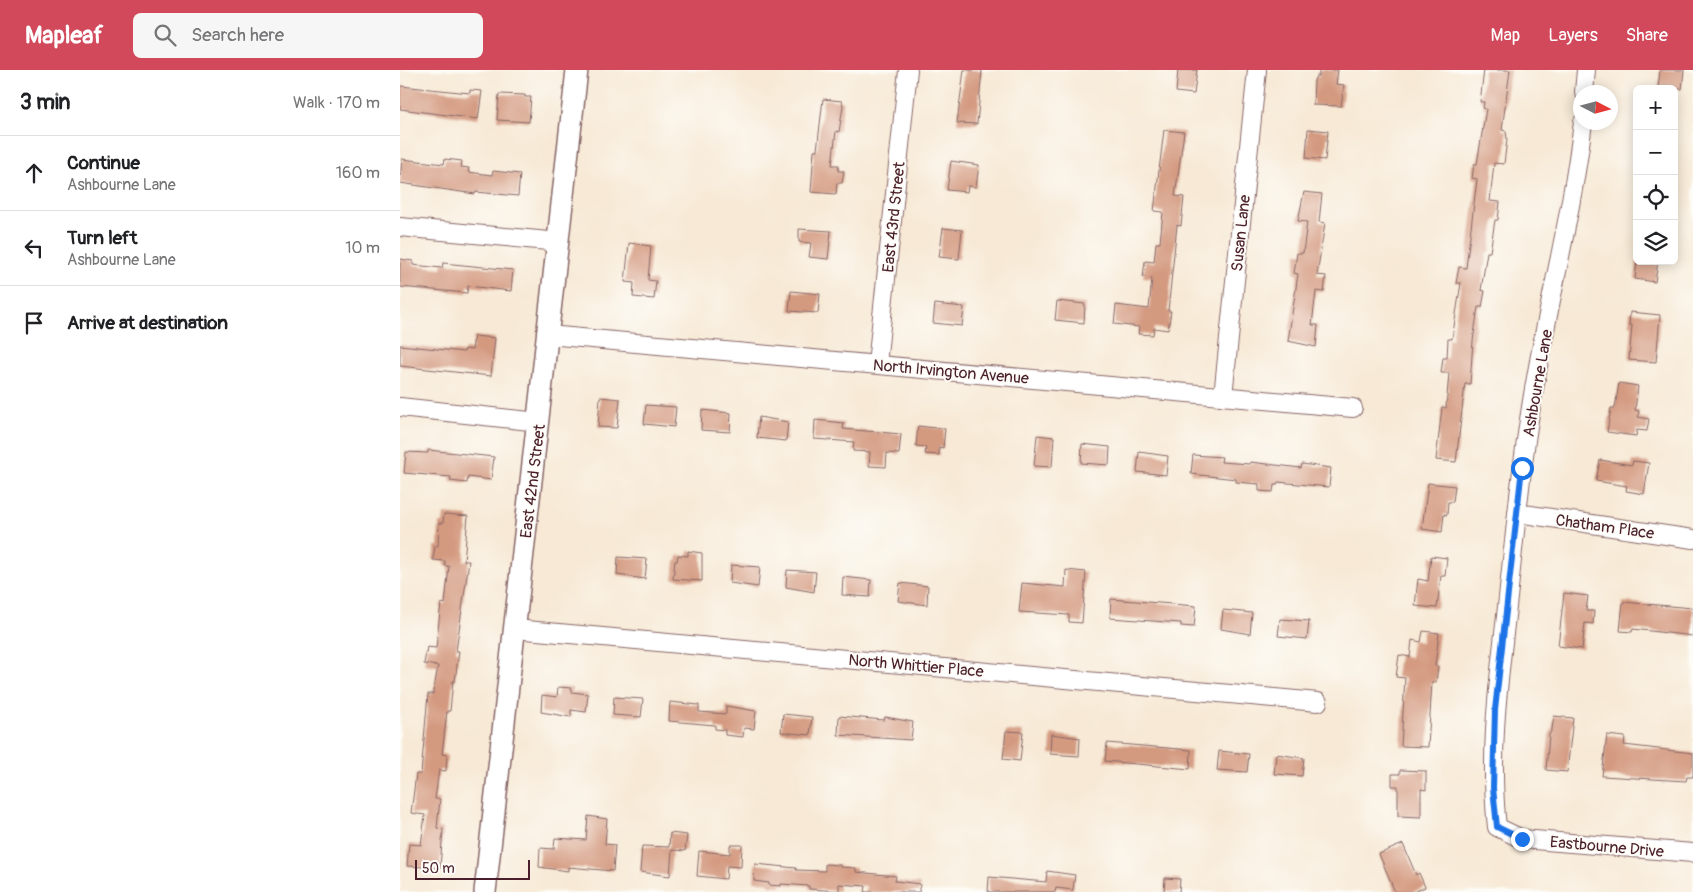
<!DOCTYPE html>
<html lang="en">
<head>
<meta charset="utf-8">
<style>
  :root { --surface:#fff; --page:#f6f6f6; --text:#202124; --muted:#757577; --line:#e0e0e0; --accent:#d1495b }
  body { margin:0; font-family:Pangolin,sans-serif; background:var(--page); color:var(--text) }
  .controls { position:absolute; right:15px; top:15px; display:grid; overflow:hidden; border-radius:8px; box-shadow:0 2px 12px #0003 }
  .controls button { width:45px; height:45px; display:grid; place-items:center; padding:0; border:0; border-bottom:1px solid var(--line); background:var(--surface); color:var(--text); font:25px sans-serif }
  .compass { position:absolute; left:1173px; top:15px; width:45px; height:45px; border-radius:50%; background:var(--surface); box-shadow:0 2px 12px #0003; rotate:96deg }
  .scale { position:absolute; left:15px; bottom:12px; width:115px; box-sizing:border-box; padding-left:5px; border:2px solid #4a1f2b; border-top:0; font-size:14px; line-height:18px; white-space:nowrap; color:#4a1f2b; -webkit-text-stroke:4px #fdfcf7; paint-order:stroke }
  .stop { position:absolute; width:15px; height:15px; margin:-11px; border:4px solid #1a73e8; border-radius:50%; background:#fff }
  .stop.end { background:#1a73e8; border-color:#fff; box-shadow:0 1px 5px #0008 }
  .list { margin:0; padding:0; list-style:none }
  h2 { display:flex; justify-content:space-between; align-items:center; height:65px; margin:0; padding:0 20px; font-size:21px }
  h2 small { font-size:16px; font-weight:400; color:var(--muted) }
  .list li { display:grid; grid-template-columns:32px 1fr auto; gap:15px; align-items:center; box-sizing:border-box; height:75px; padding:0 20px; border-top:1px solid var(--line) }
  .list b { display:block; font-size:19px; white-space:nowrap }
  .list p { margin:0; font-size:16px; white-space:nowrap; color:var(--muted) }
  .list em { font-size:16px; font-style:normal; color:var(--muted) }
  .icon { flex:none; width:28px; height:28px; fill:none; stroke:currentColor; stroke-width:2; stroke-linecap:round; stroke-linejoin:round }
  .map { position:relative; flex:none; width:1293px; height:822px; overflow:hidden }
  header { display:flex; align-items:center; gap:30px; box-sizing:border-box; height:70px; padding:0 25px; background:var(--accent); color:#fff }
  header strong { font-size:24px }
  nav { display:flex; gap:28px; margin-inline-start:auto; font-size:18px }
  .search { width:350px; height:45px; background:var(--page); display:flex; align-items:center; gap:12px; box-sizing:border-box; padding:0 18px; border-radius:8px; color:var(--muted); font-size:19px }
  main { display:flex }
  aside { flex:1; background:var(--surface) }
  .map>svg:first-child { display:block }
  .building { fill:#d49a80 }
  .lines { fill:none; stroke-linecap:round; stroke-linejoin:round }
  .minor-casing { stroke:#876666; stroke-width:20 }
  .tertiary-casing { stroke:#876666; stroke-width:24 }
  .minor { stroke:#fff; stroke-width:18 }
  .tertiary { stroke:#fff; stroke-width:21 }
  .route { stroke:#1a73e8; stroke-width:6 }
  .labels { text-anchor:middle; stroke-width:4; stroke-linejoin:round; paint-order:stroke }
  .street-label { font-size:16px; fill:#4a1f2b; stroke:#fdfcf7 }
</style>
</head>
<body>
<header>
<strong>Mapleaf</strong>
<div class="search"><svg class="icon" aria-label="search" viewBox="0 0 24 24"><circle cx="10" cy="10" r="6"/><path d="M15 15l6 6"/></svg>Search here</div>
<nav><a>Map</a><a>Layers</a><a>Share</a></nav>
</header>
<main>
<aside>
<h2>3 min<small>Walk · 170 m</small></h2>
<ul class="list">
<li><svg class="icon" aria-label="ahead" viewBox="0 0 24 24"><path d="M12 20V5M6 11l6-6 6 6"/></svg><div><b>Continue</b><p>Ashbourne Lane</p></div><em>160 m</em></li>
<li><svg class="icon" aria-label="left" viewBox="0 0 24 24"><path d="M17 20v-9H6M10 6l-5 5 5 5"/></svg><div><b>Turn left</b><p>Ashbourne Lane</p></div><em>10 m</em></li>
<li><svg class="icon" aria-label="arrive" viewBox="0 0 24 24"><path d="M6 21V4h12l-3 4 3 4H6"/></svg><div><b>Arrive at destination</b></div></li>
</ul>
</aside>
<div class="map">
<svg width="1293" height="822" viewBox="0 0 1293 822">
  <rect width="100%" height="100%" fill="#fdfcf7"/>
  <filter id="ink" filterUnits="userSpaceOnUse"><feTurbulence type="fractalNoise" baseFrequency=".02" numOctaves="2"/><feDisplacementMap in="SourceGraphic" scale="10" xChannelSelector="R" yChannelSelector="G"/><feConvolveMatrix kernelMatrix="1 2 1 2 8 2 1 2 1" color-interpolation-filters="sRGB"/></filter>
  <filter id="wash" filterUnits="userSpaceOnUse"><feTurbulence type="fractalNoise" baseFrequency=".0096" numOctaves="4" result="noise"/><feDisplacementMap in="SourceGraphic" scale="20" xChannelSelector="R" yChannelSelector="G"/><feGaussianBlur stdDeviation="1.12" result="paint"/><feColorMatrix in="noise" values="0 0 0 0 0 0 0 0 0 0 0 0 0 0 0 0 0 1.4 0 .05"/><feComposite in="paint" operator="in"/></filter>
  <g filter="url(#wash)">
    <rect width="100%" height="100%" fill="#f7e9d5"/>
    <g id="blocks">
      <!-- building -->
      <g class="building">
        <path d="M564,0H582L577,54L557,53Z"/>
        <path d="M778,0H797L794,24L776,22Z"/>
        <path d="M919,0H938L936,14L944,15L941,36L913,35L914,11L916,6H919Z"/>
        <path d="M1084,0H1110L1102,60L1106,61L1107,69L1104,94L1094,93L1090,131L1100,132L1098,150H1095L1090,182H1087L1081,220L1085,221L1082,237H1078L1073,271L1070,314H1065L1056,392L1036,390L1042,337L1046,338L1049,303H1041L1043,288H1047L1048,269H1052L1061,213H1056L1059,197L1066,198L1077,109L1072,108L1074,94H1077L1086,39L1083,38L1084,32H1080Z"/>
        <path d="M1260,0H1284L1282,19H1258Z"/>
        <path d="M0,16L70,23V20L82,21L78,49L0,39Z"/>
        <path d="M99,24L125,25V27H131L129,52L97,50Z"/>
        <path d="M423,29L442,31L443,36L439,62L436,61L432,95H439L438,101H444L442,113H437L436,124L411,122L414,80H417Z"/>
        <path d="M908,59L928,61L925,90L906,88Z"/>
        <path d="M764,60L784,62L775,126L784,127L781,156L777,155L768,241H771L768,260L754,258L753,265L738,264L739,257L714,254L716,235L749,239L752,208L743,207L745,191L754,192L756,173H760L763,142L754,141Z"/>
        <path d="M2,89L44,94L45,89L62,91L61,97L69,98L68,102L92,105L93,101L120,104L118,126L76,122L75,124L0,113Z"/>
        <path d="M551,91L579,95L576,117L568,116L567,122L547,120Z"/>
        <path d="M904,122L922,124L919,152L925,153L917,205L926,206L924,222L916,221L912,255H918L916,277L888,271L898,204L894,203L897,183H903L907,152L898,151Z"/>
        <path d="M543,158L562,160L559,189L539,187Z"/>
        <path d="M399,159L431,161L428,189L409,187L411,173L399,172Z"/>
        <path d="M229,173L251,176L248,210L256,211L254,229L233,227L234,213L225,212Z"/>
        <path d="M0,189L13,191V195L42,198L43,193L113,200L111,221L68,216L67,223L0,217Z"/>
        <path d="M1237,191H1258L1255,212L1235,209Z"/>
        <path d="M391,221L420,224L418,243L389,241Z"/>
        <path d="M657,231L685,234L684,253L655,250Z"/>
        <path d="M535,234L564,237L562,256L533,253Z"/>
        <path d="M1230,242L1260,245L1256,292L1229,290L1232,255H1229Z"/>
        <path d="M74,266L95,268L91,306L0,296V275L64,282L65,279L72,280Z"/>
        <path d="M1219,313L1238,316L1235,340L1239,341L1238,347L1249,349L1247,361L1237,360L1236,366L1207,362L1211,338H1215Z"/>
        <path d="M200,327L220,329L217,358L198,357Z"/>
        <path d="M246,335L276,337L274,357L244,354Z"/>
        <path d="M302,340L331,343L330,362L301,360Z"/>
        <path d="M359,347L388,352L386,371L357,368Z"/>
        <path d="M415,350L444,353L443,359L501,364L499,384L487,383L486,397L469,396L470,382L453,381L454,372L414,369Z"/>
        <path d="M518,356L545,359L543,378L539,377V385L525,384L526,377L516,376Z"/>
        <path d="M637,365L654,367L652,397L634,396Z"/>
        <path d="M682,374L710,377L709,395L681,393Z"/>
        <path d="M28,380L94,387L91,410L68,407L67,413L50,411L51,407L4,403L6,382L28,383Z"/>
        <path d="M739,382L768,386L766,405L737,402Z"/>
        <path d="M793,385L822,387L821,392L850,394V392L901,398L902,394L931,398L929,417L878,412L877,415H874L873,422L859,421V414L836,412V409L791,404Z"/>
        <path d="M1200,390L1232,395L1233,391L1249,393L1244,424L1226,421L1227,416L1196,411Z"/>
        <path d="M1028,413L1055,416L1053,432H1048L1047,445L1044,444L1042,462L1022,459Z"/>
        <path d="M44,444L68,446L64,491H69L56,581H59L55,611H53L50,641H47L42,684L47,685L46,701L39,700L35,729H40L37,758L43,759L40,798L7,796L9,774L21,775L25,745L11,743L16,704H21L28,624H33L38,596L24,594L27,577L36,578L41,533L45,534L49,496H45V491L33,490L35,476H38L39,453H43Z"/>
        <path d="M288,481L302,483V511L273,509L275,491H277L278,485L288,486Z"/>
        <path d="M1031,486L1047,488L1045,506H1041L1037,538L1015,536L1018,509L1028,511Z"/>
        <path d="M218,487L247,489L245,509L217,505Z"/>
        <path d="M331,495L360,497L358,517L330,513Z"/>
        <path d="M387,500L416,502L414,522L386,517Z"/>
        <path d="M666,500L686,502L682,553L669,552V545L619,542L622,513L665,517Z"/>
        <path d="M443,507L471,510L470,527L442,525Z"/>
        <path d="M500,513L528,516L527,535L498,531Z"/>
        <path d="M1164,523L1188,526L1186,541H1194L1193,554L1185,553L1182,579L1158,576Z"/>
        <path d="M711,529L796,536L794,557L781,556V553L710,548Z"/>
        <path d="M1223,532L1293,538V566L1233,559L1232,562L1220,561Z"/>
        <path d="M823,540L852,543L850,564L821,559Z"/>
        <path d="M880,549L909,551L907,569L878,566Z"/>
        <path d="M1023,561L1039,563L1035,596H1038L1036,612H1032L1028,677L1001,676L1005,608L996,607L999,585L1010,587L1012,570L1021,572Z"/>
        <path d="M158,617L172,618V622L188,624L186,642L171,640V647L141,642L142,625L157,627Z"/>
        <path d="M214,627L243,629L241,647L213,645Z"/>
        <path d="M270,632L299,635V642L326,644V636L356,641L354,659L344,658L343,667L325,665V660L315,659V655L269,651Z"/>
        <path d="M383,644L412,647L410,665L381,662Z"/>
        <path d="M439,646L484,650L485,647L513,652L511,670L438,665Z"/>
        <path d="M1154,646L1173,648L1167,702L1146,700L1149,665L1152,659Z"/>
        <path d="M606,661L623,662L620,691L603,689Z"/>
        <path d="M651,664L680,668L679,686L650,684Z"/>
        <path d="M1207,665L1225,667L1224,675L1293,683V707H1287L1286,711L1202,706Z"/>
        <path d="M707,673L791,680L790,699L705,691Z"/>
        <path d="M819,681L849,684L847,702L817,700Z"/>
        <path d="M876,684L904,688L902,706L874,704Z"/>
        <path d="M1000,700L1026,701V720L1021,719V747L998,746V716H992V704H1000Z"/>
        <path d="M188,746L207,749L205,774L215,775L213,801L168,797V801L139,797L140,778L154,779L155,768L186,770Z"/>
        <path d="M270,763L287,765L285,781L272,780L270,806L240,802L242,776L269,777Z"/>
        <path d="M1003,774L1016,805L1019,803L1025,817L1013,822H995L979,784Z"/>
        <path d="M330,775H342L341,797L327,796L326,809L297,806L299,781L330,784Z"/>
        <path d="M355,794L396,798V800L425,801V794L440,795V797L456,798V802L496,806L495,811L520,814L519,822H465L466,816L439,814V821L409,819V816L381,814V816L369,815V813L354,811Z"/>
        <path d="M647,801L675,805L673,820L656,818L655,822H588L589,807L646,812Z"/>
        <path d="M765,808L780,809L779,822H764Z"/>
      </g>
    </g>
  </g>
  <g filter="url(#ink)">
    <use href="#blocks" fill-opacity="0" stroke="#876666" stroke-width="1"/>
    <g class="lines">
      <defs>
        <g id="minor">
          <path d="M1184,22L1186,0"/>
          <path d="M1183,52C1173,137 1152,218 1137,302C1122,383 1115,464 1106,546C1098,616 1089,686 1097,757L1122,769L1293,783"/>
          <path d="M0,157L159,172"/>
          <path d="M148,265L953,338"/>
          <path d="M477,294L508,0"/>
          <path d="M823,326L857,0"/>
          <path d="M0,337L139,352"/>
          <path d="M1117,443L1293,469"/>
          <path d="M115,559L918,632"/>
        </g>
        <path id="tertiary" d="M85,822L177,0"/>
      </defs>
      <!-- minor casing -->
      <use href="#minor" class="minor-casing"/>
      <!-- tertiary casing -->
      <use href="#tertiary" class="tertiary-casing"/>
      <!-- minor -->
      <use href="#minor" class="minor"/>
      <!-- tertiary -->
      <use href="#tertiary" class="tertiary"/>
    </g>
  </g>
  <g class="lines" filter="url(#ink)">
    <!-- route -->
    <path class="route" d="M1122,769L1097,757L1093,718L1095,640L1122,398"/>
  </g>
  <g class="labels">
    <!-- street labels -->
    <g class="street-label">
      <text transform="translate(493 147) rotate(-84)" y="6">East 43rd Street</text>
      <text transform="translate(840 163) rotate(-84)" y="6">Susan Lane</text>
      <text transform="translate(551 301) rotate(5)" y="6">North Irvington Avenue</text>
      <text transform="translate(1137 313) rotate(-80)" y="6">Ashbourne Lane</text>
      <text transform="translate(132 411) rotate(-83)" y="6">East 42nd Street</text>
      <text transform="translate(1205 456) rotate(8)" y="6">Chatham Place</text>
      <text transform="translate(516 595) rotate(5)" y="6">North Whittier Place</text>
      <text transform="translate(1207 776) rotate(5)" y="6">Eastbourne Drive</text>
    </g>
  </g>
</svg>
<div class="controls">
<button>+</button>
<button>−</button>
<button><svg class="icon" aria-label="locate" viewBox="0 0 24 24"><circle cx="12" cy="12" r="6"/><path d="M12 2v4M12 18v4M2 12h4M18 12h4"/></svg></button>
<button><svg class="icon" aria-label="layers" viewBox="0 0 24 24"><path d="M12 4l9 5-9 5-9-5zM3 14l9 5 9-5"/></svg></button>
</div>
<svg class="compass" viewBox="-18 -18 36 36"><path d="M0-13l5 13h-10z" fill="#e53935"/><path d="M0 13l5-13h-10z" fill="#757577"/></svg>
<div class="scale">50 m</div>
<div class="stop" style="left:1122px;top:398px"></div>
<div class="stop end" style="left:1122px;top:769px"></div>
</div>
</main>
</body>
</html>
